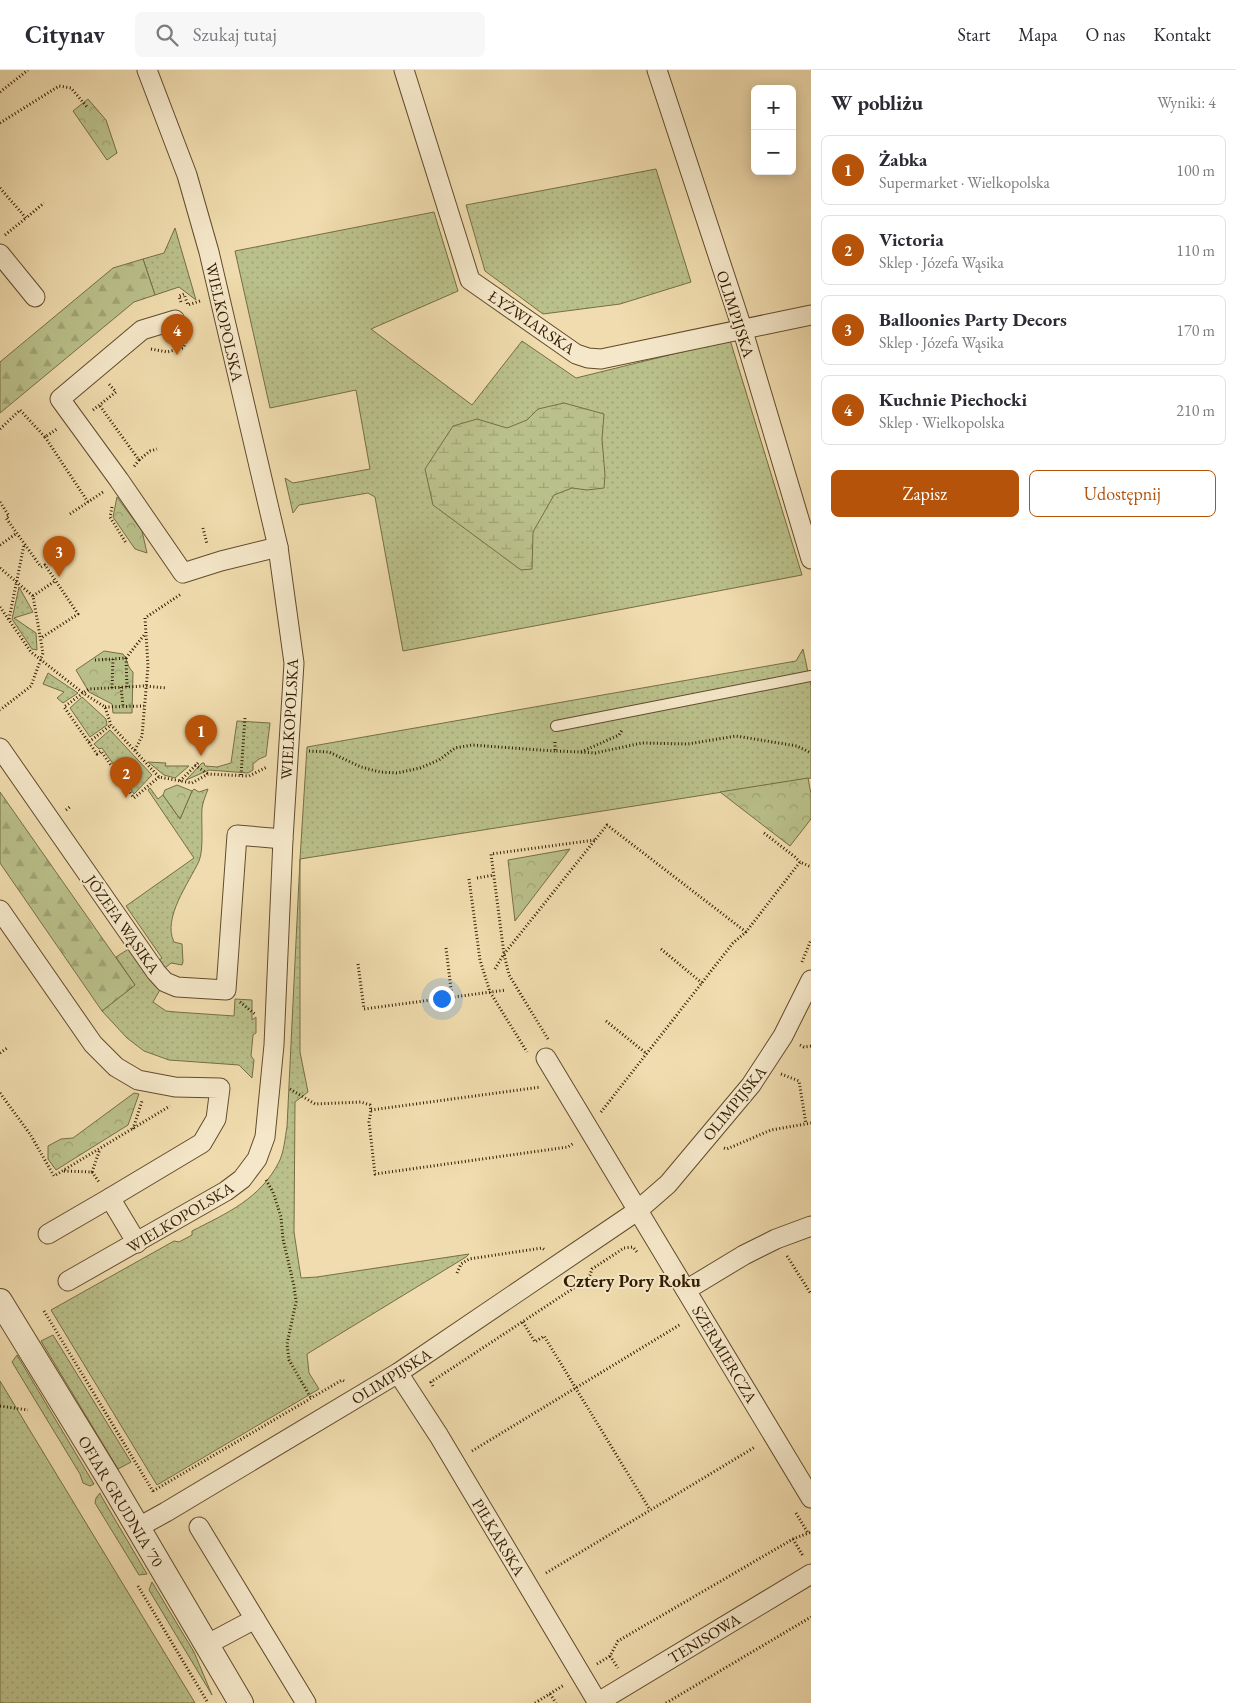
<!DOCTYPE html>
<html lang="pl">
<head>
<meta charset="utf-8">
<style>
  :root { --surface:#fff; --page:#f7f7f7; --text:#2b2b33; --muted:#7c7c81; --line:#e1e1e2; --accent:#b45309 }
  body { margin:0; font-family:"EB Garamond",serif; background:var(--page); color:var(--text) }
  .controls { position:absolute; right:15px; top:15px; display:grid; overflow:hidden; border-radius:8px; box-shadow:0 2px 12px #0003 }
  .controls button { width:45px; height:45px; display:grid; place-items:center; padding:0; border:0; border-bottom:1px solid var(--line); background:var(--surface); color:var(--text); font:25px sans-serif }
  .you { position:absolute; left:441px; top:928px; width:18px; height:18px; margin:-12px; border:4px solid #fff; border-radius:50%; background:#1a73e8; box-shadow:0 0 0 8px #1a73e833 }
  .badge { display:grid; place-items:center; width:32px; height:32px; border-radius:50%; background:var(--accent); color:#fff; font-size:16px; font-weight:700 }
  .pin { position:absolute; translate:-50% -41px; filter:drop-shadow(0 1px 2px #0008) }
  .pin::after { content:''; position:absolute; top:26px; width:18px; height:15px; background:inherit; clip-path:polygon(0 0,100% 0,50% 100%) }
  .list { margin:0; padding:0; list-style:none }
  h2 { display:flex; justify-content:space-between; align-items:center; height:65px; margin:0; padding:0 20px; font-size:21px }
  h2 small { font-size:16px; font-weight:400; color:var(--muted) }
  .list li { display:grid; grid-template-columns:32px 1fr auto; gap:15px; align-items:center; box-sizing:border-box; height:70px; margin:0 10px 10px; padding:0 10px; border:1px solid var(--line); border-radius:8px }
  .list b { display:block; font-size:19px; white-space:nowrap }
  .list p { margin:0; font-size:16px; white-space:nowrap; color:var(--muted) }
  .list em { font-size:16px; font-style:normal; color:var(--muted) }
  .actions { display:flex; gap:10px; padding:15px 20px }
  .actions a { flex:1; padding:11px 0; border:1px solid var(--accent); border-radius:8px; text-align:center; font-size:18px; color:var(--accent) }
  .actions .main { background:var(--accent); color:#fff }
  .icon { flex:none; width:28px; height:28px; fill:none; stroke:currentColor; stroke-width:2; stroke-linecap:round; stroke-linejoin:round }
  .map { position:relative; flex:none; width:811px; height:1633px; overflow:hidden }
  header { display:flex; align-items:center; gap:30px; box-sizing:border-box; height:70px; padding:0 25px; background:var(--surface); border-bottom:1px solid var(--line) }
  header strong { font-size:24px }
  nav { display:flex; gap:28px; margin-inline-start:auto; font-size:18px }
  .search { width:350px; height:45px; background:var(--page); display:flex; align-items:center; gap:12px; box-sizing:border-box; padding:0 18px; border-radius:8px; color:var(--muted); font-size:19px }
  main { display:flex }
  aside { flex:1; background:var(--surface) }
  .map>svg:first-child { display:block }
  .grass { fill:url(#grass-dots); stroke:#766e45 }
  .forest { fill:url(#forest-firs); stroke:#766e45 }
  .wetland { fill:url(#wetland-marsh); stroke:#766e45 }
  .park { fill:url(#park-crowns); stroke:#766e45 }
  .lines { fill:none; stroke-linecap:round; stroke-linejoin:round }
  .service-casing { stroke:#624b2c; stroke-width:12 }
  .minor-casing { stroke:#624b2c; stroke-width:21 }
  .tertiary-casing { stroke:#624b2c; stroke-width:26 }
  .path { stroke:#321b00; stroke-width:3; stroke-dasharray:1 2.5; stroke-linecap:butt }
  .service { stroke:#f5e8ca; stroke-width:10 }
  .minor { stroke:#f5e8ca; stroke-width:19 }
  .tertiary { stroke:#f5e8ca; stroke-width:24 }
  .labels { text-anchor:middle; stroke-width:4; stroke-linejoin:round; paint-order:stroke }
  .street-label { font-size:16px; fill:#321b00; stroke:#f5e8ca }
  .neighbourhood-label { font-size:18px; font-weight:bold; fill:#321b00; stroke:#f5e8ca }
</style>
</head>
<body>
<header>
<strong>Citynav</strong>
<div class="search"><svg class="icon" aria-label="search" viewBox="0 0 24 24"><circle cx="10" cy="10" r="6"/><path d="M15 15l6 6"/></svg>Szukaj tutaj</div>
<nav><a>Start</a><a>Mapa</a><a>O nas</a><a>Kontakt</a></nav>
</header>
<main>
<div class="map">
<svg width="811" height="1633" viewBox="0 0 811 1633">
  <defs>
    <pattern id="grass-dots" width="8" height="8" patternUnits="userSpaceOnUse" patternTransform="scale(1.25)"><rect width="8" height="8" fill="#bac08a"/><path d="M2 2h.1M6 6h.1" fill="none" stroke="#a0a475" stroke-width="1.8" stroke-linecap="round"/></pattern>
    <pattern id="forest-firs" width="22" height="20" patternUnits="userSpaceOnUse" patternTransform="scale(1.25)"><rect width="22" height="20" fill="#bac08a"/><path d="M5 1l3.5 6h-7zM16 11l3.5 6h-7z" fill="#a0a475"/></pattern>
    <pattern id="wetland-marsh" width="20" height="14" patternUnits="userSpaceOnUse" patternTransform="scale(1.25)"><rect width="20" height="14" fill="#bac08a"/><path d="M1 5h8M5 5V1M11 12h8M15 12V8" fill="none" stroke="#a0a475"/></pattern>
    <pattern id="park-crowns" width="20" height="18" patternUnits="userSpaceOnUse" patternTransform="scale(1.25)"><rect width="20" height="18" fill="#bac08a"/><path d="M2 6a3 3 0 1 1 6 0M12 15a3 3 0 1 1 6 0" fill="none" stroke="#a0a475"/></pattern>
  </defs>
  <rect width="100%" height="100%" fill="#f0dcae"/>
  <filter id="stains"><feTurbulence type="fractalNoise" baseFrequency=".004" numOctaves="4"/><feColorMatrix values="0 0 0 0 .2 0 0 0 0 .09 0 0 0 0 .02 0 0 0 .5 -.17"/></filter>
  <radialGradient id="worn" r=".72"><stop offset=".6" stop-color="#630" stop-opacity="0"/><stop offset="1" stop-color="#630" stop-opacity=".3"/></radialGradient>
  <!-- grass -->
  <g class="grass">
    <path d="M656,99L691,212L620,234L543,244L485,201L466,135Z"/>
    <path d="M434,142L458,221L371,259L472,335L522,271L576,308L730,270L802,505L403,581L375,427L368,423L299,435L293,443L285,408L293,413L370,399L356,320L270,338L235,181Z"/>
    <path d="M175,158L196,230L179,217L155,225L143,189L164,183Z"/>
    <path d="M19,517L33,542L14,548L36,563L37,580L32,579L12,549Z"/>
    <path d="M803,579L811,616V708L300,789V982L308,1022L295,1032L294,1162L301,1208L317,1207L469,1184L466,1187L307,1284L309,1303L319,1319L157,1415L51,1240L174,1171L179,1172L192,1165V1161C227,1143 260,1129 279,1092C284,1082 285,1068 287,1057L300,789L307,677L796,591Z"/>
    <path d="M48,603L78,623L63,633L57,628L64,622L43,614Z"/>
    <path d="M82,627L106,649L107,655L90,667L70,638Z"/>
    <path d="M237,651L270,653L266,686L259,689L253,694V700L248,703L209,700L186,710L202,693H204L205,696L217,697L231,693Z"/>
    <path d="M110,660L152,705L134,724L102,678L99,679L94,674Z"/>
    <path d="M148,692L166,693L165,696H189L175,708L164,705Z"/>
    <path d="M150,718L158,729L163,725L180,749L192,721L194,719L199,722L208,719C206,725 203,731 202,738C201,751 204,780 199,791C189,813 162,848 174,872L182,874L183,892L182,895L171,893L165,898L159,890L162,888L126,836L194,788L148,720Z"/>
    <path d="M130,878L161,918L153,932L166,941L176,942L234,946L235,929L252,930V950L256,947V963L253,965L251,986L254,990L252,1008L239,995L169,990L144,981L127,968L102,941L135,915L116,887Z"/>
    <path d="M53,1265L131,1392L118,1399L41,1271Z"/>
    <path d="M17,1285L94,1414L90,1416L83,1413L80,1404L12,1292Z"/>
    <path d="M0,1311L195,1633H0Z"/>
    <path d="M100,1423V1424L147,1504L139,1505L95,1433L96,1428Z"/>
    <path d="M152,1512L194,1582L212,1625L149,1520Z"/>
  </g>
  <!-- forest -->
  <g class="forest">
    <path d="M143,189L155,225L134,232L0,343V292L113,198Z"/>
    <path d="M0,722L135,915L102,941L0,793Z"/>
  </g>
  <!-- wetland -->
  <path class="wetland" d="M564,333L604,344L602,369L605,405L604,418L587,420L572,418L554,425L533,462L532,499L521,500L433,435L425,399L453,356L477,349L507,358L527,350L538,339Z"/>
  <!-- park -->
  <g class="park">
    <path d="M88,29L106,50L117,83L107,90L73,41Z"/>
    <path d="M117,427L142,461L147,483L135,479L113,447Z"/>
    <path d="M104,581L123,584C128,590 127,597 133,602L132,643H113L112,634L89,622L76,600Z"/>
    <path d="M808,708L811,724V749L790,776L720,722Z"/>
    <path d="M177,715L192,721L180,749L163,725L165,720Z"/>
    <path d="M570,779L515,851L508,790Z"/>
    <path d="M134,1023L139,1024L128,1055L56,1100L48,1089V1076L61,1069L73,1068Z"/>
  </g>
  <g class="lines">
    <defs>
      <path id="service" d="M556,656L811,606"/>
      <g id="minor">
        <path d="M404,0L470,210L576,284L588,288L601,289L811,245"/>
        <path d="M657,0L742,258L811,489"/>
        <path d="M0,184L35,227"/>
        <path d="M175,250L142,260L60,329L119,410L183,503L221,491L278,477"/>
        <path d="M0,678L156,902L165,912L177,917L226,920L237,765L283,769"/>
        <path d="M0,840L93,974L116,997L138,1010L175,1017L220,1018L216,1049L202,1073L110,1128L137,1173"/>
        <path d="M546,988L811,1428"/>
        <path d="M48,1164L110,1128"/>
        <path d="M68,1211L226,1121L242,1109L257,1089L265,1067L274,975L283,769L294,593L278,477L209,182L187,105L147,0"/>
        <path d="M686,1220L744,1185L776,1169L811,1156"/>
        <path d="M398,1303L439,1366L598,1633"/>
        <path d="M199,1457L306,1633"/>
        <path d="M137,1458L166,1442L398,1303L637,1141L668,1114L751,1015L783,966L811,910"/>
        <path d="M206,1575L255,1549"/>
        <path d="M597,1633L811,1504"/>
      </g>
      <path id="tertiary" d="M0,1231L111,1412L241,1633"/>
    </defs>
    <!-- service casing -->
    <use href="#service" class="service-casing"/>
    <!-- minor casing -->
    <use href="#minor" class="minor-casing"/>
    <!-- tertiary casing -->
    <use href="#tertiary" class="tertiary-casing"/>
    <!-- path -->
    <g class="path">
      <path d="M0,22L28,0"/>
      <path d="M0,53L59,16L71,18L87,37"/>
      <path d="M0,118L26,148L44,133"/>
      <path d="M5,165L26,148"/>
      <path d="M181,232L179,226L184,224L188,235L200,231"/>
      <path d="M151,279L167,282L183,278L189,266"/>
      <path d="M100,336L139,390L133,398"/>
      <path d="M93,340L116,322L108,313"/>
      <path d="M0,359L20,340L45,367L57,359"/>
      <path d="M45,367L88,432"/>
      <path d="M139,390L150,381L157,379"/>
      <path d="M0,432L9,446L6,448L41,497L45,495L78,544L41,568"/>
      <path d="M112,437L110,447L126,473"/>
      <path d="M70,444L103,422"/>
      <path d="M203,458L207,474"/>
      <path d="M0,475L17,463"/>
      <path d="M0,498L33,526L43,583L31,616L0,640"/>
      <path d="M33,526L55,511"/>
      <path d="M0,537L31,582L83,623L89,619L145,616L166,618"/>
      <path d="M9,549L24,475"/>
      <path d="M126,588L127,617"/>
      <path d="M95,590L113,589"/>
      <path d="M121,617L123,636"/>
      <path d="M112,618L113,589L126,588L145,564"/>
      <path d="M105,637L144,636"/>
      <path d="M89,672L111,655"/>
      <path d="M555,672V681L581,682L619,665L622,660"/>
      <path d="M135,680L142,666L148,596L145,548L181,524"/>
      <path d="M309,681L329,682L361,697L380,702L397,703L420,698L439,690L455,678L472,675L555,681"/>
      <path d="M581,682L595,683L642,673L688,674L736,666L797,676L811,683"/>
      <path d="M195,695L208,704"/>
      <path d="M241,705L245,648"/>
      <path d="M159,707L134,728L101,681L97,684L64,637L83,623L105,637L111,655L159,707L192,713L208,704L249,706L267,697"/>
      <path d="M180,711L199,692"/>
      <path d="M66,740L71,736"/>
      <path d="M764,763L795,787L800,792"/>
      <path d="M477,808L494,805"/>
      <path d="M469,809L480,890L490,922L527,982"/>
      <path d="M446,878L452,927"/>
      <path d="M661,879L702,913"/>
      <path d="M802,892L811,870"/>
      <path d="M358,894L364,939L506,920"/>
      <path d="M495,899L504,884L607,755L746,862"/>
      <path d="M240,932L256,945"/>
      <path d="M606,951L647,984"/>
      <path d="M548,969L509,905L504,884L491,784L595,770"/>
      <path d="M800,975L804,977L811,976"/>
      <path d="M0,983L7,978"/>
      <path d="M781,1004L799,1011L806,1054"/>
      <path d="M290,1019L315,1034L361,1032L370,1035L371,1040L369,1052L375,1104L568,1077L574,1073"/>
      <path d="M0,1023L30,1064L54,1106L170,1036"/>
      <path d="M371,1040L541,1017"/>
      <path d="M601,1042L733,873L746,862L800,792L811,797"/>
      <path d="M133,1059L142,1031"/>
      <path d="M724,1078L727,1079L771,1060L811,1053"/>
      <path d="M64,1101L92,1102L100,1079"/>
      <path d="M92,1102L99,1112"/>
      <path d="M266,1110L273,1122L281,1147L283,1169L294,1216L296,1232L287,1274L289,1290L311,1328"/>
      <path d="M787,1186L811,1224"/>
      <path d="M457,1203L461,1194L469,1189L542,1178L545,1180"/>
      <path d="M44,1241L154,1423"/>
      <path d="M523,1252L535,1272L544,1266L650,1440"/>
      <path d="M433,1316L431,1312L589,1208L592,1199L624,1178L633,1177L637,1182"/>
      <path d="M0,1336L28,1340"/>
      <path d="M472,1381L681,1254"/>
      <path d="M153,1421L342,1310L344,1311"/>
      <path d="M796,1443L808,1463"/>
      <path d="M793,1469L803,1486"/>
      <path d="M546,1503L755,1377"/>
      <path d="M138,1516L208,1633"/>
      <path d="M610,1586L618,1598"/>
      <path d="M597,1594L610,1586L618,1571L793,1469L811,1462"/>
      <path d="M550,1624L556,1633"/>
      <path d="M535,1633L564,1615"/>
      <path d="M666,1633L811,1547"/>
    </g>
    <!-- service -->
    <use href="#service" class="service"/>
    <!-- minor -->
    <use href="#minor" class="minor"/>
    <!-- tertiary -->
    <use href="#tertiary" class="tertiary"/>
  </g>
  <g class="labels">
    <!-- street labels -->
    <g class="street-label">
      <text transform="translate(736 244) rotate(72)" y="6">OLIMPIJSKA</text>
      <text transform="translate(225 252) rotate(77)" y="6">WIELKOPOLSKA</text>
      <text transform="translate(532 252) rotate(34)" y="6">ŁYŻWIARSKA</text>
      <text transform="translate(289 649) rotate(-87)" y="6">WIELKOPOLSKA</text>
      <text transform="translate(123 854) rotate(55)" y="6">JÓZEFA WĄSIKA</text>
      <text transform="translate(734 1033) rotate(-51)" y="6">OLIMPIJSKA</text>
      <text transform="translate(180 1147) rotate(-31)" y="6">WIELKOPOLSKA</text>
      <text transform="translate(725 1284) rotate(59)" y="6">SZERMIERCZA</text>
      <text transform="translate(391 1306) rotate(-32)" y="6">OLIMPIJSKA</text>
      <text transform="translate(121 1431) rotate(59)" y="6">OFIAR GRUDNIA '70</text>
      <text transform="translate(499 1467) rotate(59)" y="6">PIŁKARSKA</text>
      <text transform="translate(704 1568) rotate(-31)" y="6">TENISOWA</text>
    </g>
    <!-- neighbourhood labels -->
    <g class="neighbourhood-label">
      <text x="632" y="1217">Cztery Pory Roku</text>
    </g>
  </g>
  <rect width="100%" height="100%" filter="url(#stains)"/>
  <rect width="100%" height="100%" fill="url(#worn)"/>
</svg>
<div class="controls">
<button>+</button>
<button>−</button>
</div>
<div class="you"></div>
<div class="pin badge" style="left:201px;top:686px">1</div>
<div class="pin badge" style="left:126px;top:728px">2</div>
<div class="pin badge" style="left:59px;top:507px">3</div>
<div class="pin badge" style="left:177px;top:285px">4</div>
</div>
<aside>
<h2>W pobliżu<small>Wyniki: 4</small></h2>
<ul class="list">
<li><span class="badge">1</span><div><b>Żabka</b><p>Supermarket · Wielkopolska</p></div><em>100 m</em></li>
<li><span class="badge">2</span><div><b>Victoria</b><p>Sklep · Józefa Wąsika</p></div><em>110 m</em></li>
<li><span class="badge">3</span><div><b>Balloonies Party Decors</b><p>Sklep · Józefa Wąsika</p></div><em>170 m</em></li>
<li><span class="badge">4</span><div><b>Kuchnie Piechocki</b><p>Sklep · Wielkopolska</p></div><em>210 m</em></li>
</ul>
<div class="actions"><a class="main">Zapisz</a><a>Udostępnij</a></div>
</aside>
</main>
</body>
</html>
